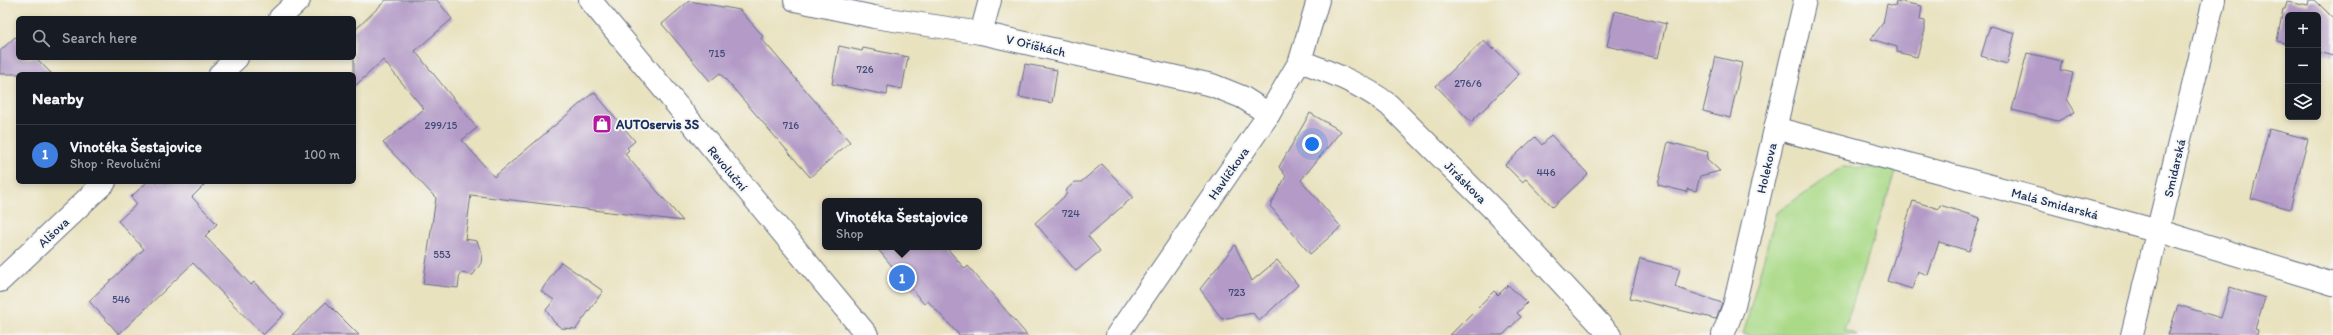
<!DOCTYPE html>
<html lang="en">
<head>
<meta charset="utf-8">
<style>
  :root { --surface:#171b24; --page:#20242c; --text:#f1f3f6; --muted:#9ea1a6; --line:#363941; --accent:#1a73e8 }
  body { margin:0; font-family:Itim,sans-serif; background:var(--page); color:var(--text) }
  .controls { position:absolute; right:12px; top:12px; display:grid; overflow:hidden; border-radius:6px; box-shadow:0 2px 6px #0003 }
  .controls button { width:36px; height:36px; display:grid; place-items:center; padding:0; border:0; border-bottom:1px solid var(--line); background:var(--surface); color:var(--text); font:20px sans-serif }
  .you { position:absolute; left:1312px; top:144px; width:14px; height:14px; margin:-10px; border:3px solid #fff; border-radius:50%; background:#1a73e8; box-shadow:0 0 0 6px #1a73e833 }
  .badge { display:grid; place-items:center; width:26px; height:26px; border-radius:50%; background:var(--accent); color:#fff; font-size:13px; font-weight:700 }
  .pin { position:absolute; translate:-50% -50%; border:2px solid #fff; box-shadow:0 1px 4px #0006 }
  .popup { position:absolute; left:822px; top:198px; width:160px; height:52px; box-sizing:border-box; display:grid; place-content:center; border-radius:6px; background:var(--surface); filter:drop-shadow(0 1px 3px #0005); font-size:13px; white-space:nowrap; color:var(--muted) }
  .popup b { font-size:15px; color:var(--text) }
  .popup::after { content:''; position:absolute; left:50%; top:100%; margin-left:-8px; border:8px solid transparent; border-top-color:var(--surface) }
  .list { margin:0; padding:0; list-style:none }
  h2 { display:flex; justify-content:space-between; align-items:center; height:52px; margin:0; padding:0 16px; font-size:17px }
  h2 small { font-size:13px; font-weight:400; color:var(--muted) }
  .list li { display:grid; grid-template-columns:26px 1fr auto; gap:12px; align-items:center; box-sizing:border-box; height:60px; padding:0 16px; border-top:1px solid var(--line) }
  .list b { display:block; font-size:15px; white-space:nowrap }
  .list p { margin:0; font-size:13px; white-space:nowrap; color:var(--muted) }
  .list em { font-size:13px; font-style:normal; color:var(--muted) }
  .icon { flex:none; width:22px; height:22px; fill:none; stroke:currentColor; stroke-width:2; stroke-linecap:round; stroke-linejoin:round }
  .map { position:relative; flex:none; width:2333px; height:335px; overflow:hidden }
  .search { position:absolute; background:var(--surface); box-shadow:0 2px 6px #0003; left:16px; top:16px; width:340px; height:44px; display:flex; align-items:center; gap:10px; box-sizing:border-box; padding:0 14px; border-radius:6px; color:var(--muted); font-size:15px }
  .panel { position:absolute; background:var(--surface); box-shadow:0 2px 6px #0003; left:16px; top:72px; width:340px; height:112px; border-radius:6px }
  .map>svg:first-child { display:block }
  .green { fill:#aada88; stroke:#628473 }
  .building { fill:#b49bc7 }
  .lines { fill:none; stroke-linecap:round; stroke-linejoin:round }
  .minor-casing { stroke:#636e80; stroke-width:24 }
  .minor { stroke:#fff; stroke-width:22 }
  .labels { text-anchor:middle; stroke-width:4; stroke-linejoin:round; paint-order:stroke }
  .number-label { font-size:11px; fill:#414a78 }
  .street-label { font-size:13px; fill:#1b2f5e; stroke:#f6f6f2 }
  .poi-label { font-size:13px; font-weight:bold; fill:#1b2f5e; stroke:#f6f6f2; text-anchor:start }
</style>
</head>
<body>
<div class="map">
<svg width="2333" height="335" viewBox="0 0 2333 335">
  <rect width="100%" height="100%" fill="#f6f6f2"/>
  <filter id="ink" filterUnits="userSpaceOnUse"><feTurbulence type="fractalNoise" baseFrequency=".025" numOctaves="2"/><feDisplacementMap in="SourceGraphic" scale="8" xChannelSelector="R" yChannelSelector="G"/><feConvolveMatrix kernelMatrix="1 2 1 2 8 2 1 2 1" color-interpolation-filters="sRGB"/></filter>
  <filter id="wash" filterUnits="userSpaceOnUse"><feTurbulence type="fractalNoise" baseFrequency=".012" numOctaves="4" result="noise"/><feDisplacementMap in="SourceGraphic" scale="16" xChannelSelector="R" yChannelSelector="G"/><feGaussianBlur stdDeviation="0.9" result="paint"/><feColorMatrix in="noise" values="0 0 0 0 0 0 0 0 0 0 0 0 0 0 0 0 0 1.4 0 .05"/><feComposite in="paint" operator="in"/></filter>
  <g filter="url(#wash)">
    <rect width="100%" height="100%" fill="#e9e2bf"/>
    <!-- green -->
    <path class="green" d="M1842,167L1896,169L1844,330L1858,335H1743L1776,213Z"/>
    <g id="blocks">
      <!-- building -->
      <g class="building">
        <path d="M386,0H437L452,19L415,51L477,128L462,140L494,177L594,92L635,141L627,148L629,150L625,154L683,221L471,195L465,239L477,241L482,254L481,263L473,275L460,273L458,288L423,284L436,198L383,143L424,109L383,60L354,87V31Z"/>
        <path d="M2309,0H2315L2333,18V56L2318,52V15H2288V44L2277,41L2283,9H2285L2287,1L2308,5Z"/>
        <path d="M689,1L740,10L763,36L761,38L850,142L810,177L720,73L710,81L662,24Z"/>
        <path d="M1896,1L1922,6L1920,20L1925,21V30L1917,57L1897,52V47L1871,39L1883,23L1887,4L1895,6Z"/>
        <path d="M1615,11L1666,24L1658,58L1607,46Z"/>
        <path d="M1990,26L2015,33L2007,64L1981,56Z"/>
        <path d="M15,37L18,39V58H36L52,74H0V51Z"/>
        <path d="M1484,40L1493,50L1494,48L1519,74L1471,122L1436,86Z"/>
        <path d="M839,46L862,51L863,48L908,57L902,89L888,86L887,95L832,84Z"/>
        <path d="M2027,53L2062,61L2060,70L2073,73L2067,99L2075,112L2058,121L2012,110Z"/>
        <path d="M1716,57L1742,63L1730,118L1703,111Z"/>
        <path d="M1025,64L1057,70L1052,103L1019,97Z"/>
        <path d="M1310,113L1341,131L1301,180L1341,227L1310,254L1270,206L1286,176L1279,167Z"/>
        <path d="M2269,129L2308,139L2290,209L2251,198Z"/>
        <path d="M1551,135L1588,174L1553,207L1526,179L1522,182L1505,165L1535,137L1542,145Z"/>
        <path d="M1668,142L1708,152L1707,159L1720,171L1700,176L1696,191L1687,189V192L1658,185Z"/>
        <path d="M1102,164L1133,197L1088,236L1100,251L1076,271L1035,223L1066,195L1067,189L1075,182H1081Z"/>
        <path d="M147,182H207L192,197L217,224L205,236L251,285L254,282L284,314L263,335L193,263L119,334L89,301L144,249L118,221L137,204L131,197Z"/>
        <path d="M1913,201L1939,209L1940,205L1980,218L1969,251L1939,242L1928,275L1918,271L1912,289L1887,281Z"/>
        <path d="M1235,245L1252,281L1277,260L1298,285L1259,321L1253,313L1222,319L1200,289Z"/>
        <path d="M876,247H946L965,269L968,266L1027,335H959L928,301L924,304Z"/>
        <path d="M1640,259L1680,269L1675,287L1722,303L1716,319L1630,298Z"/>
        <path d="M561,262L603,291L576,329L561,328L554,322L546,310L554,300L541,291Z"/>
        <path d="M1508,285L1527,303L1517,313L1521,317L1503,335H1450L1494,291L1498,295Z"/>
        <path d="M2230,287L2265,298L2255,329L2258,330L2257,335H2168L2178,305L2221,318Z"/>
        <path d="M326,302L359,335H292Z"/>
      </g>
    </g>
  </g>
  <g filter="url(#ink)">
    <use href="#blocks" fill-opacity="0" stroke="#636e80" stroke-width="1"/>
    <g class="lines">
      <defs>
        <g id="minor">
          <path d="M590,0L867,335"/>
          <path d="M795,0L874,17L981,33L1212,85L1242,97L1269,114"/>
          <path d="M280,18L299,0"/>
          <path d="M981,33L990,0"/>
          <path d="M1300,61C1332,73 1362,84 1389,105L1495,211L1610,335"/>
          <path d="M220,74L237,58"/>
          <path d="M1775,128L2159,231L2333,284"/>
          <path d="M0,281L105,182"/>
          <path d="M1117,335L1269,114L1300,61L1318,0"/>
          <path d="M1723,335L1734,306L1805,0"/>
          <path d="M2132,335L2214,0"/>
        </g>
      </defs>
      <!-- minor casing -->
      <use href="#minor" class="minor-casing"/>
      <!-- minor -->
      <use href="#minor" class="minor"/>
    </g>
  </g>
  <!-- icons -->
  <defs>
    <symbol id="shop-square" viewBox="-11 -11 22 22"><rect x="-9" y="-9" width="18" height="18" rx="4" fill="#b5179e" stroke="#f6f6f2"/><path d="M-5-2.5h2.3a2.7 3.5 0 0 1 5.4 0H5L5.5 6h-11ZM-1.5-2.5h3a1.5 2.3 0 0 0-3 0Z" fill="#fff"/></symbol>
  </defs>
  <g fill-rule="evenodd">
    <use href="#shop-square" x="591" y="113" width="22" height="22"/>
  </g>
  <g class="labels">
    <!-- number labels -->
    <g class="number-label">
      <text x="717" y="57">715</text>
      <text x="865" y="73">726</text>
      <text x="1468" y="87">276/6</text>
      <text x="441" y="129">299/15</text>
      <text x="791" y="129">716</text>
      <text x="1546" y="176">446</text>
      <text x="1071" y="217">724</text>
      <text x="442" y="258">553</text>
      <text x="1237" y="296">723</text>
      <text x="121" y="303">546</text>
    </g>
    <!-- street labels -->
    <g class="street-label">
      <text transform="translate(1036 45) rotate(13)" y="5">V Oříškách</text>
      <text transform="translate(728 168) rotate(50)" y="5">Revoluční</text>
      <text transform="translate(1766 168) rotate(-77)" y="5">Holekova</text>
      <text transform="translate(2174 168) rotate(-77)" y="5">Smidarská</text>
      <text transform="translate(1228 173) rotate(-55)" y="5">Havlíčkova</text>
      <text transform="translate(1466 182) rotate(45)" y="5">Jiráskova</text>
      <text transform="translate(2055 203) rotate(15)" y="5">Malá Smidarská</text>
      <text transform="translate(53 232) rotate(-43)" y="5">Alšova</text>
    </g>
    <!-- poi labels -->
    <g class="poi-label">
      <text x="616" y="129">AUTOservis 3S</text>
    </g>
  </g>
</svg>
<div class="controls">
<button>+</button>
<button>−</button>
<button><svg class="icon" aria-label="layers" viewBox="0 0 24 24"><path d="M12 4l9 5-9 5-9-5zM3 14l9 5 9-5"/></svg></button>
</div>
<div class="you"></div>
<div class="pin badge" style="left:902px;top:278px;background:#3f7fe0">1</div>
<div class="popup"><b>Vinotéka Šestajovice</b>Shop</div>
<div class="search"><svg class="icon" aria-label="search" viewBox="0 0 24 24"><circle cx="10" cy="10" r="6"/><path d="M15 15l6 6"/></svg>Search here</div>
<section class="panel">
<h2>Nearby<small></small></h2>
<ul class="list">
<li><span class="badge" style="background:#3f7fe0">1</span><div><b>Vinotéka Šestajovice</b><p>Shop · Revoluční</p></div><em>100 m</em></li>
</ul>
</section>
</div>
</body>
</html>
